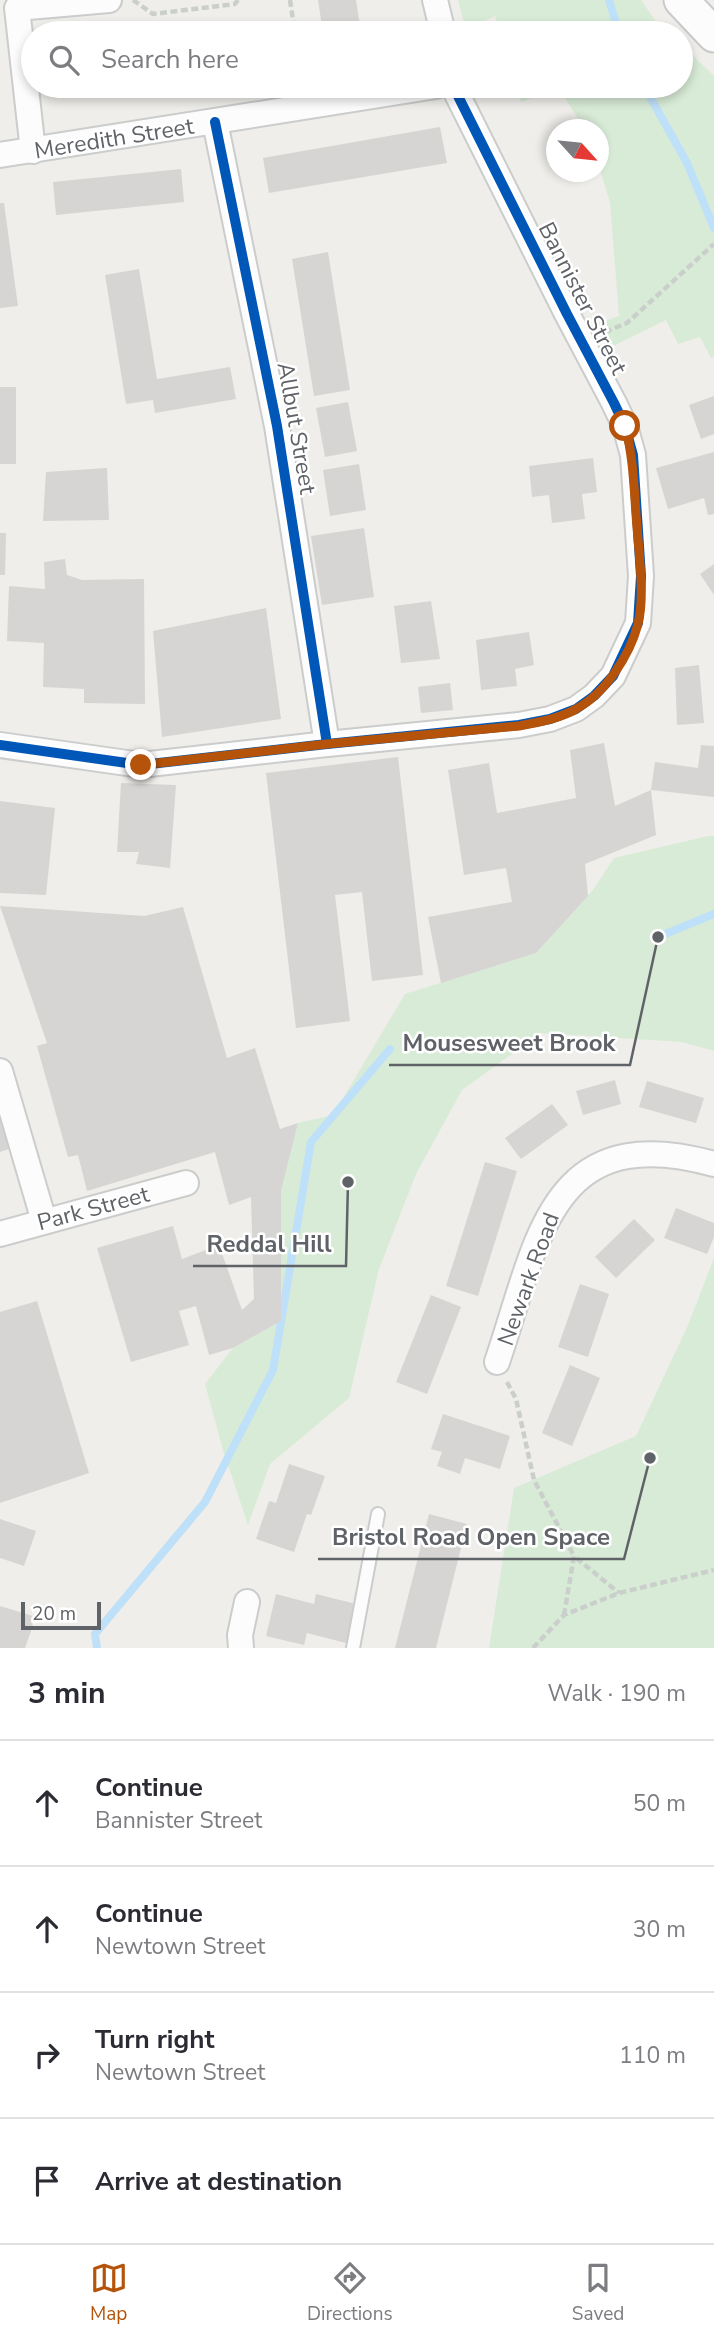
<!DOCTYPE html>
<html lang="en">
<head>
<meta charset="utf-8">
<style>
  :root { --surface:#fff; --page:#f2f2f3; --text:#2b2b33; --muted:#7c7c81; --line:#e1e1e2; --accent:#b45309 }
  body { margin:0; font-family:"Nunito Sans",sans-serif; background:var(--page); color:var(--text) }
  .compass { position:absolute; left:546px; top:119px; width:63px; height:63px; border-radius:50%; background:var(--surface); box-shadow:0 4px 10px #0003; rotate:117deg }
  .scale { position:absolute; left:21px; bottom:18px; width:80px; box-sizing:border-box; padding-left:7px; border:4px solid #5f6368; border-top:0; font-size:19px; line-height:24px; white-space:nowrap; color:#5f6368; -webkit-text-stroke:5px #fff; paint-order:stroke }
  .stop { position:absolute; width:21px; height:21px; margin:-16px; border:5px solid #b45309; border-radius:50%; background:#fff }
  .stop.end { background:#b45309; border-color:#fff; box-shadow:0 2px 7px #0008 }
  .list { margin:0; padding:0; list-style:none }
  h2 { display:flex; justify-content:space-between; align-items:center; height:91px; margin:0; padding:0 28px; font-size:30px }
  h2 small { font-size:23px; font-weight:400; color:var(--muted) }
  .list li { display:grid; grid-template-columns:46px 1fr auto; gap:21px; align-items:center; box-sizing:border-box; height:126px; padding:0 28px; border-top:2px solid var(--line) }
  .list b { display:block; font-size:26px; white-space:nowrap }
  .list p { margin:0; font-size:23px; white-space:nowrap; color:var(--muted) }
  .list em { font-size:23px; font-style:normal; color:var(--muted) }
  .icon { flex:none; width:38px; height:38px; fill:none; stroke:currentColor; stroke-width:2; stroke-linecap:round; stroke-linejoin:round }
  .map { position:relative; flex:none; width:714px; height:1648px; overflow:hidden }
  .search { position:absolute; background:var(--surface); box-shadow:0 4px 10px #0003; left:21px; right:21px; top:21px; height:77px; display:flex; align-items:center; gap:18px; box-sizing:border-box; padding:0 24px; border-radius:38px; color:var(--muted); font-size:26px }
  .sheet { height:595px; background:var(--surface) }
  nav { display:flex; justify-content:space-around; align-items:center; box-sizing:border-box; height:98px; border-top:2px solid var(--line); background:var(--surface); font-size:19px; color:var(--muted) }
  nav a { display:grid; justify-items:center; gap:4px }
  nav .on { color:var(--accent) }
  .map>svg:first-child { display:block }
  .green { fill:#d8ebd6 }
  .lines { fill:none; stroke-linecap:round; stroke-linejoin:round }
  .stream { stroke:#bfe0f9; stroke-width:8 }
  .building { fill:#d6d5d3 }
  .service-casing { stroke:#cbcccc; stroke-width:16 }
  .minor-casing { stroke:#cbcccc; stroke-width:28 }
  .secondary-casing { stroke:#cacacb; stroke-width:37 }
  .path { stroke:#cacfcc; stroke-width:4.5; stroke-dasharray:7 3.5; stroke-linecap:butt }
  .service { stroke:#fdfcfc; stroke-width:12 }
  .minor { stroke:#fdfcfc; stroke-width:24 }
  .secondary { stroke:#fdfcfc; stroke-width:33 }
  .cycleway-casing { stroke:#fff; stroke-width:15 }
  .cycleway { stroke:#0057b8; stroke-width:10 }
  .route { stroke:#b45309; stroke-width:9 }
  .labels { text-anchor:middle; stroke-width:5; stroke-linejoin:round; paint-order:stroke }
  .street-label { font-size:23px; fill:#5f6368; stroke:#fff }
  .leader { fill:none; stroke:#5f6368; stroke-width:2.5 }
  .callout-dot { fill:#5f6368; stroke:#fff; stroke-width:2.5 }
  .callout-label { font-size:24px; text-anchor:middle; font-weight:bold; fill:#5f6368; stroke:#fff; stroke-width:5; stroke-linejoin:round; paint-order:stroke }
</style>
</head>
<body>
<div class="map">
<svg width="714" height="1648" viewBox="0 0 714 1648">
  <rect width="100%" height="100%" fill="#efeeea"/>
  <!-- green -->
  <g class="green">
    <path d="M458,0H641L654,19L669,33H500L495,16L466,30Z"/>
    <path d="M681,44L714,76V356L711,358L700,337L678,344L666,320L607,349L593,325L619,316L610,202L599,167L598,130L584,129L559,87L521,102L516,86H681Z"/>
    <path d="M708,836H714V1051L682,1042L541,1033L462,1090L416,1174L379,1269L349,1398L270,1464L248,1525L223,1450L205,1384L233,1348L281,1321V1191L298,1123L333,1115L405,994L536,953L593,890L614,858Z"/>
    <path d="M714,1258V1648H489L514,1488L636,1436L688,1325Z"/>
  </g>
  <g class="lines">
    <!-- stream -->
    <g class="stream">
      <path d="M609,0L619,33"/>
      <path d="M644,86L687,163L714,228"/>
      <path d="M658,937L714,914"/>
      <path d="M97,1648L95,1634L205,1502L273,1370L311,1142L390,1049"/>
    </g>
  </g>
  <!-- building -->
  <g class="building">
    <path d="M318,0H356L361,33H323Z"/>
    <path d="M66,86H131V87L68,97Z"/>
    <path d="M440,127L447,163L269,193L263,158Z"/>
    <path d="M181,169L184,202L56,215L53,182Z"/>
    <path d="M0,203H4L18,306L0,308Z"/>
    <path d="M328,252L350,390L314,396L292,259Z"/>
    <path d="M139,269L157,379L230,367L236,399L155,413L153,400L126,404L105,275Z"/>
    <rect x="0" y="387" width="16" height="77"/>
    <path d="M714,396V434L701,439L689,405Z"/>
    <path d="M348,402L357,451L325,457L316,408Z"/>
    <path d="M714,452V514L708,515L704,498L668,509L656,468Z"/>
    <path d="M593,458L597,492L582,494L585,519L552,523L549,495L532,497L529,466Z"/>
    <path d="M359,464L366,510L330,516L323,470Z"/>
    <path d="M107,468L109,520L43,521L46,472Z"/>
    <path d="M364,528L374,597L322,605L311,536Z"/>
    <path d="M0,533H6L5,575H0Z"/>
    <path d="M65,559L67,575L82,580L144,579L145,704L84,703V689L43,687L44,643L7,641L9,586L45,589L44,562Z"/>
    <path d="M714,564V595L700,574Z"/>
    <path d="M431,601L440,659L401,663L394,606Z"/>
    <path d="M266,608L281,719L162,737L153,631Z"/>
    <path d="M529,632L534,665L515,669L517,686L481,690L476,640Z"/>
    <path d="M699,665L704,723L677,725L675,668Z"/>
    <path d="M450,683L453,710L421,713L418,687Z"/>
    <path d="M604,743L615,806L651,790L656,835L585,864L588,896L536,953L441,983L428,917L512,902L506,868L464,875L448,770L489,763L497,813L576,798L570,750Z"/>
    <path d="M701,745L714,746V797L651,790L655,762L698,768Z"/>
    <path d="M398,757L423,975L372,981L362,892L335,895L350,1021L296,1028L266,773Z"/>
    <path d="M121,783L176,785L170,868L136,864L139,852H117Z"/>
    <path d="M0,801L55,808L46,895L0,893Z"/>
    <path d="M0,906L144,916L183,907L227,1058L255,1048L280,1129L298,1123L281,1191V1321L233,1348L209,1355L196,1306L179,1311L189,1345L131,1362L97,1248L173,1226L182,1259L219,1245L242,1310L254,1299L251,1197L229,1205L215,1152L87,1191L78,1155L68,1157L37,1046L47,1043Z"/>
    <path d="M615,1080L621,1104L583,1115L576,1091Z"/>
    <path d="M647,1081L704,1098L696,1123L639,1107Z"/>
    <path d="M552,1104L568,1125L521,1159L505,1138Z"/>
    <path d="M0,1118L9,1149L0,1152Z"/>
    <path d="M485,1162L517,1171L478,1296L446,1286Z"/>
    <path d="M676,1208L714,1223V1237L707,1254L664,1238Z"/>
    <path d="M634,1219L655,1240L616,1278L595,1257Z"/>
    <path d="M580,1284L609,1294L588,1357L558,1347Z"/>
    <path d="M431,1295L461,1307L427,1394L396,1382Z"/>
    <path d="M37,1301L89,1473L0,1503V1312Z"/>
    <path d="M570,1365L600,1378L572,1446L542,1433Z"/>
    <path d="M443,1414L510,1436L500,1469L465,1458L460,1474L437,1466L442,1452L431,1449Z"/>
    <path d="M289,1464L325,1476L311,1515L307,1514L294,1552L256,1539L269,1501L276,1503Z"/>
    <path d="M429,1514L467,1524L436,1648H395Z"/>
    <path d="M0,1519L36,1531L24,1566L0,1558Z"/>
    <path d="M276,1594L314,1604L316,1594L356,1604L346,1643L307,1633L304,1645L266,1636Z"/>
    <path d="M0,1606L36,1617L25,1648H0Z"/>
  </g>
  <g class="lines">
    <defs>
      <path id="service" d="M353,1648L378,1514"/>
      <g id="minor">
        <path d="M435,0L443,33"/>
        <path d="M215,122L277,426L327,744"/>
        <path d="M33,151L17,8L109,0"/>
        <path d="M0,155L436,86"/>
        <path d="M0,745L141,765L327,744L519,725L550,719L576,709L594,696L613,676L638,623L641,576L633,455L625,426L614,403L567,314L453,86"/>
        <path d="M0,1071L44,1221"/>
        <path d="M0,1234L186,1183"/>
        <path d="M497,1362C538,1242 549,1118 714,1164"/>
        <path d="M241,1648L240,1635L247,1602"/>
      </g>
      <path id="secondary" d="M681,0L714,35"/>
    </defs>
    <!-- service casing -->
    <use href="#service" class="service-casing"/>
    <!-- minor casing -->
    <use href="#minor" class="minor-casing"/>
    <!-- secondary casing -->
    <use href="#secondary" class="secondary-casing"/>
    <!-- path -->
    <g class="path">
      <path d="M133,0L153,14L235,4L238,0"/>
      <path d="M290,0L295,33"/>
      <path d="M605,332L627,323L714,244"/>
      <path d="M507,1382L516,1399L534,1480L574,1556"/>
      <path d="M564,1615L574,1556L619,1593"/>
      <path d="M533,1648L564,1615L619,1593L714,1570"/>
    </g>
    <!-- service -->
    <use href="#service" class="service"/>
    <!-- minor -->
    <use href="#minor" class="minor"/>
    <!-- secondary -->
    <use href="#secondary" class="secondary"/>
    <defs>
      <g id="cycleway">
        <path d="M215,122L277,426L327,744"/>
        <path d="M0,745L141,765L327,744L519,725L550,719L576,709L594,696L613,676L638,623L641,576L633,455L625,426L614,403L567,314L453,86"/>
      </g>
    </defs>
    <!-- cycleway casing -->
    <use href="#cycleway" class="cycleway-casing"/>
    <!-- cycleway -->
    <use href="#cycleway" class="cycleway"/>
  </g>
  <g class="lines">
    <!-- route -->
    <path class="route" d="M141,765L327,744L519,726C538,722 559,719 576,709C605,694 630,655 638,624C645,597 639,555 637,527C634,493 634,459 625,426"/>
  </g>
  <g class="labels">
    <!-- street labels -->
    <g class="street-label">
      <text transform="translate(114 138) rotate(-9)" y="8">Meredith Street</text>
      <text transform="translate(583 298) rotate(63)" y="8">Bannister Street</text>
      <text transform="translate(297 428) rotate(80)" y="8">Allbut Street</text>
      <text transform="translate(93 1208) rotate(-15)" y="8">Park Street</text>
      <text transform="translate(528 1279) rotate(-70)" y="8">Newark Road</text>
    </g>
  </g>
  <!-- callouts -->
  <path class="leader" d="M658 937L630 1065H389M348 1182L346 1266H193M650 1458L624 1559H318"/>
  <g class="callout-dot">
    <circle cx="658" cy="937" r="7"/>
    <circle cx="348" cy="1182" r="7"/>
    <circle cx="650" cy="1458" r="7"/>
  </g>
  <g class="callout-label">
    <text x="509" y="1051">Mousesweet Brook</text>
    <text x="269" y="1252">Reddal Hill</text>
    <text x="471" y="1545">Bristol Road Open Space</text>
  </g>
</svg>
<svg class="compass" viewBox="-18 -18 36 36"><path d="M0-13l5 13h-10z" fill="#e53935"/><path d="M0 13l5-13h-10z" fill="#7c7c81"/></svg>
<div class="scale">20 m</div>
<div class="stop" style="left:625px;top:426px"></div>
<div class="stop end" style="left:141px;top:765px"></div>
<div class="search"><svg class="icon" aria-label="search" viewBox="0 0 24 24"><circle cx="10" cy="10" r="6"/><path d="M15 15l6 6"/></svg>Search here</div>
</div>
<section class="sheet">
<h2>3 min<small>Walk · 190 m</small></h2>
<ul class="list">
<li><svg class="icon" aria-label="ahead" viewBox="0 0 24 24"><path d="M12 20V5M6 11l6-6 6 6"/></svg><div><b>Continue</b><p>Bannister Street</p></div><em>50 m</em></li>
<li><svg class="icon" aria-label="ahead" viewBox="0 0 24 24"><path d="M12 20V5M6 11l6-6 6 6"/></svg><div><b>Continue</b><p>Newtown Street</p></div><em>30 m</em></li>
<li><svg class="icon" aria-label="right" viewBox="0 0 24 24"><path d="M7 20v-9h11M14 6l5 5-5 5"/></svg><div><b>Turn right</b><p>Newtown Street</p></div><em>110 m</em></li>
<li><svg class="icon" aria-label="arrive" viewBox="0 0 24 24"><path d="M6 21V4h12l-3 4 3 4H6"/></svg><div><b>Arrive at destination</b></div></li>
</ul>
</section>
<nav>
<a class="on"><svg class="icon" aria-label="map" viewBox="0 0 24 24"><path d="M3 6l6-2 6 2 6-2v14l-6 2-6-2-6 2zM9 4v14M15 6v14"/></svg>Map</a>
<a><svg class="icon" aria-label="directions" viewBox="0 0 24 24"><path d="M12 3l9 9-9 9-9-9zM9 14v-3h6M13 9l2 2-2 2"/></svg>Directions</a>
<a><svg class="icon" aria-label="saved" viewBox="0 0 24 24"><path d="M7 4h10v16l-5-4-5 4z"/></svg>Saved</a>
</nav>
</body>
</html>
